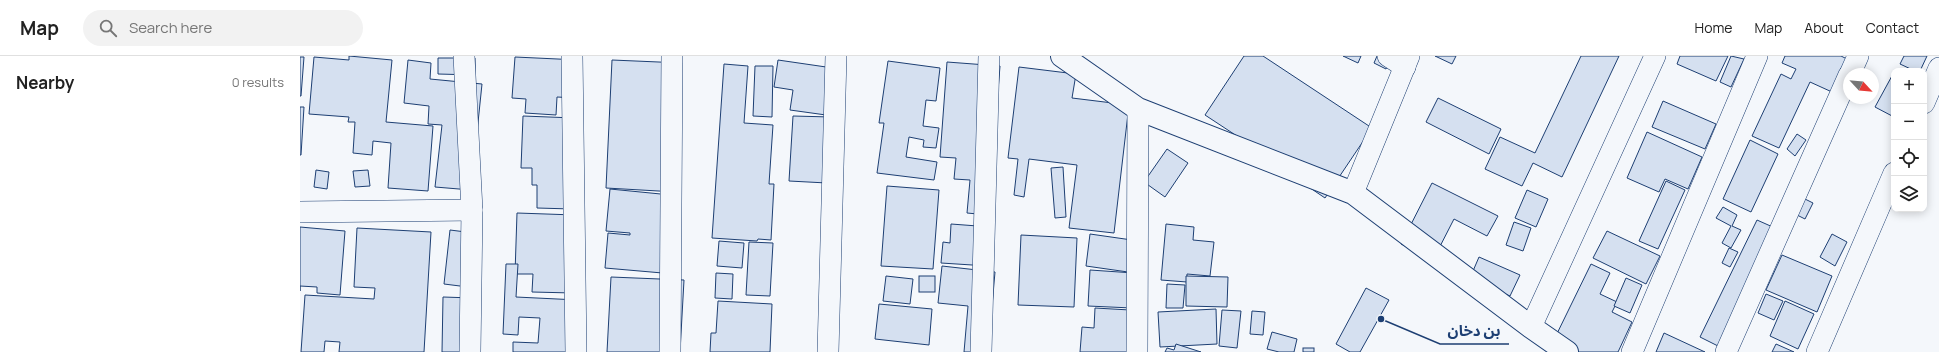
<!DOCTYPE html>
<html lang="en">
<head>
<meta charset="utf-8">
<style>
  :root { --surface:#fff; --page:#f2f2f2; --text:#222; --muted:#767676; --line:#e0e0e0 }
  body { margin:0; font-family:Manrope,"Noto Sans Arabic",sans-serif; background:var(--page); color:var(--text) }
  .controls { position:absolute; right:12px; top:12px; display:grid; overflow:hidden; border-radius:8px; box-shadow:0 2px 10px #0003 }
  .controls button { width:36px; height:36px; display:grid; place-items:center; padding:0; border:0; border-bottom:1px solid var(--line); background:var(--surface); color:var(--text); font:20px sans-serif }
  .compass { position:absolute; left:1543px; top:12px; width:36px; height:36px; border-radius:50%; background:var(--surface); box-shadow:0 2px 10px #0003; rotate:116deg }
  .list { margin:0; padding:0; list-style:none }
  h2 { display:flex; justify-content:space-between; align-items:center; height:52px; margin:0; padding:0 16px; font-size:17px }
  h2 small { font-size:13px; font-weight:400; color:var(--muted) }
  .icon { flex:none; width:22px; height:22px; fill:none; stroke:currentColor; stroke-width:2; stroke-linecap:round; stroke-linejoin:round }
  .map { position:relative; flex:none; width:1639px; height:296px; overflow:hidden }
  header { display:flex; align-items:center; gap:24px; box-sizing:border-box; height:56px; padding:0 20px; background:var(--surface); border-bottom:1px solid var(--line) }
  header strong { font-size:19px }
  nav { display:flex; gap:22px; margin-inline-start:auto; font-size:14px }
  .search { width:280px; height:36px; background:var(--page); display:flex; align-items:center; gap:10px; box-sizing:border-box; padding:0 14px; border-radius:22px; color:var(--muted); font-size:15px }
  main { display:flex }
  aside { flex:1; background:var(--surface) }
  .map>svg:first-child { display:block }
  .building { fill:#d5e0f0; stroke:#1d3f73 }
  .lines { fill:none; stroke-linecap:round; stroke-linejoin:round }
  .minor-casing { stroke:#1d3f73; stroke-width:22 }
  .tertiary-casing { stroke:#1d3f73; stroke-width:24 }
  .minor { stroke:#f4f7fb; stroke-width:21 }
  .tertiary { stroke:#f4f7fb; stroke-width:22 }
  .leader { fill:none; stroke:#1d3f73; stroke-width:1.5 }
  .callout-dot { fill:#1d3f73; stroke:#f4f7fb; stroke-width:1.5 }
  .callout-label { font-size:15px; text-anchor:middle; font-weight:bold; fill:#1d3f73; stroke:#f4f7fb; stroke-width:3; stroke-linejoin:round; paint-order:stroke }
</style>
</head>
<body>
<header>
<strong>Map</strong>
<div class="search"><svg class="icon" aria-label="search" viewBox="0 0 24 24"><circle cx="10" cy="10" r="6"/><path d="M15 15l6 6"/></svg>Search here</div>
<nav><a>Home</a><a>Map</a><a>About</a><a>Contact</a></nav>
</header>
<main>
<aside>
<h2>Nearby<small>0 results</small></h2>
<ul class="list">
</ul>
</aside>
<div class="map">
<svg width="1639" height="296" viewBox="0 0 1639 296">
  <rect width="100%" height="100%" fill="#f4f7fb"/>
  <!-- building -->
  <g class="building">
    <path d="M49,0L92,4L86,66L133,70L128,135L88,132L91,87L73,85L72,99L53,97L55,66H48L49,61L9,58L14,1L49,4Z"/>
    <path d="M944,0H963L1072,72L1025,142L994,121L981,109L905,59Z"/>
    <path d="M1043,0H1061L1058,7Z"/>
    <path d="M1077,0H1093L1086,13L1074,7Z"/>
    <path d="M1135,0H1156L1152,8Z"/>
    <path d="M1281,0H1319L1262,121L1233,107L1222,130L1185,113L1200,81L1235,97Z"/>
    <path d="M1380,0H1428L1416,25L1377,8Z"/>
    <path d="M1431,0L1444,3L1431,31L1420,26Z"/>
    <path d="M1485,0H1541L1547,3L1532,36L1510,26L1479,92L1452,80L1481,18L1491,23L1496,13L1482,7Z"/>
    <path d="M1604,0H1627L1620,15H1615L1600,8Z"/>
    <path d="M0,1H4L1,40H0Z"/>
    <path d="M215,1L279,4L277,42L257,41L256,59L225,57L226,43L212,42Z"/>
    <path d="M138,2H175V19L138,18Z"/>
    <path d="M108,4L131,7L130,23L182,28L171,134L135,131L142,69L128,68L129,50L104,47Z"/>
    <path d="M312,4L382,7L376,136L306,132Z"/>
    <path d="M478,4L533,12L526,59L490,54L493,34L474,31Z"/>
    <path d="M588,5L640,12L636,45L626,44L623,70L639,72L636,92L623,91L624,84L609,81L606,101L637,106L634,124L577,117L584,67H579Z"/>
    <path d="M647,6L700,10L688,159L667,157L670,124L654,123L656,102L640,101Z"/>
    <path d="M424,8L448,10L444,67L473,69L469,128H474L471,184L458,183L457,185L412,182Z"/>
    <path d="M455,10H473L472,61L453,60Z"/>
    <path d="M719,11L776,18L772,42L829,49L814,177L769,172L777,109L729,103L724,141L714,139L718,103L708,102Z"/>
    <path d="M1593,18L1594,19V61L1575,51Z"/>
    <path d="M1138,42L1201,73L1189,98L1126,66Z"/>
    <path d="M1363,45L1416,68L1405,93L1352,71Z"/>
    <path d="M0,51H4L1,99H0Z"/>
    <path d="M223,60L275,62L272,153L237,152V129H232V112H221Z"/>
    <path d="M493,60L531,61L527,127L489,125Z"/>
    <path d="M1347,76L1402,101L1388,133L1365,123L1359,136L1327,122Z"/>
    <path d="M1497,78L1506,84L1495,100L1487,93Z"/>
    <path d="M1450,84L1478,98L1451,156L1423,143Z"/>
    <path d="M867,93L888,107L865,141L844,126Z"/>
    <path d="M763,111L766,161L755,162L751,112Z"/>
    <path d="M16,114L29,116L27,133L14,131Z"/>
    <path d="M68,114L70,130L55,131L53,115Z"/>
    <path d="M1366,125L1385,134L1358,193L1339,185Z"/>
    <path d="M1132,127L1198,160L1187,180L1154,163L1133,204L1101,188Z"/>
    <path d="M587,130L639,134L633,213L581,210Z"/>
    <path d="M310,133L381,140L374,218L305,212L308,177L330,179V177L306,175Z"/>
    <path d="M1227,134L1248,143L1236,171L1215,162Z"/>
    <path d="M1503,142L1513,147L1505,163L1495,158Z"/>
    <path d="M1423,151L1437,159L1432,170L1441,174L1431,192L1422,187L1431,170L1416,162Z"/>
    <path d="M217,157L275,159L273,237L232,236L233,218H215Z"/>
    <path d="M1457,164L1475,172L1418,290L1400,281Z"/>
    <path d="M1214,166L1231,172L1223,195L1206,189Z"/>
    <path d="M651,168L691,171L688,210L641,207L643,186L650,187Z"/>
    <path d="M866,168L894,171L893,184L914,186L910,220L887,218V226L861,224Z"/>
    <path d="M0,171L45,175L40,239L17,237V231L0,230V235Z"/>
    <path d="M57,172L131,176L124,296H39L40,286L25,285L24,296H1L5,239L74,243L75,232L54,231Z"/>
    <path d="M150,174L174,177L168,231L144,228Z"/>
    <path d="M1307,175L1360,200L1346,228L1293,202Z"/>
    <path d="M790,178L832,184L828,216L786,210Z"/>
    <path d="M1532,178L1547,186L1535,210L1520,201Z"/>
    <path d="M721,179L777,182L774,251L718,249Z"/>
    <path d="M419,185L444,187L442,212L417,210Z"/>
    <path d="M449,186L473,187L470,240L446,239Z"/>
    <path d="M1429,192L1438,196L1430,211L1422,207Z"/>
    <path d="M1482,199L1532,220L1517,256L1466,234Z"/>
    <path d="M1179,201L1220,219L1210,240L1170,222Z"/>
    <path d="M206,208H218L216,241L278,244L276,296H213V286L238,287L240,262L219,261L218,279L203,278Z"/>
    <path d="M1291,208L1310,217L1300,238L1317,246L1312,256L1332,266L1318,296H1248Z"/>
    <path d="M642,210L695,216L688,296H664L668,250L638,247Z"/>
    <path d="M790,214L834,217L832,252L788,250Z"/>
    <path d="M416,217L433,218L432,243L415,242Z"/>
    <path d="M586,220L613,223L610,248L583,245Z"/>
    <rect x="619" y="220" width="16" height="16"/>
    <path d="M886,220L928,221L927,251L886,250Z"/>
    <path d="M311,221L384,224L380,296H307Z"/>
    <path d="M1326,222L1342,229L1330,257L1314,250Z"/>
    <path d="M867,228L885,229L883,252H866Z"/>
    <path d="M1066,232L1089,244L1060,296H1050L1036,288Z"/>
    <path d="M1466,238L1483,245L1474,264L1458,257Z"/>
    <path d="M143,241L173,242L172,296H142Z"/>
    <path d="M418,245L472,248L470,296H410L411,277H416Z"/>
    <path d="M1485,245L1514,258L1498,293L1470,280Z"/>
    <path d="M579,248L632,253L629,289L575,283Z"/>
    <path d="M795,252L830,254L828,296H780L782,271L794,272Z"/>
    <path d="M916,253L917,288L860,291L858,256Z"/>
    <path d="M922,254L941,255L937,292L919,290Z"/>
    <path d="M952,255L965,256L963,279L950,278Z"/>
    <path d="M972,276L997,283L994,296H979L967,293Z"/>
    <path d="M1364,277L1405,296H1356Z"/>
    <path d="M876,288L901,296H865L867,292L874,294Z"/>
    <path d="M1476,288L1494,296H1472Z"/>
    <rect x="1003" y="292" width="11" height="4"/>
  </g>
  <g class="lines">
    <defs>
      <g id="minor">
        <path d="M164,0L172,154L170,296"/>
        <path d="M272,0L276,296"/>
        <path d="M1088,0L1105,11"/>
        <path d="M1550,18L1558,0"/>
        <path d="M1624,47L1639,12"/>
        <path d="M1053,137L1109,0"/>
        <path d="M0,156L172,154"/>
        <path d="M1231,271L1355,0"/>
        <path d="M370,296L372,0"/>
        <path d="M528,296L536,0"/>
        <path d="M681,296L689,0"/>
        <path d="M837,296L838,53"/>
        <path d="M1332,296L1457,0"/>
        <path d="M1426,296L1549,19"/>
        <path d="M1517,296L1594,117"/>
      </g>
      <path id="tertiary" d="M762,0L838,53L1053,137L1231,271L1267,296"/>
    </defs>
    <!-- minor casing -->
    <use href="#minor" class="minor-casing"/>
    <!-- tertiary casing -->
    <use href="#tertiary" class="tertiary-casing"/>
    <!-- minor -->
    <use href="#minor" class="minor"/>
    <!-- tertiary -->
    <use href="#tertiary" class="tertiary"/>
  </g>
  <!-- callouts -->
  <path class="leader" d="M1081 263L1140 288H1209"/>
  <circle class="callout-dot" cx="1081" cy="263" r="4"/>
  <g class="callout-label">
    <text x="1174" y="280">بن دخان</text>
  </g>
</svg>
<div class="controls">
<button>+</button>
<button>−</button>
<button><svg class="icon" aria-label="locate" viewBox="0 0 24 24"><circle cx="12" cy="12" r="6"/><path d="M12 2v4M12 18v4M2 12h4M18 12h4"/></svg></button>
<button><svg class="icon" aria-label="layers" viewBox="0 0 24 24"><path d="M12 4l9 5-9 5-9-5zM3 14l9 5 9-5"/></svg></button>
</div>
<svg class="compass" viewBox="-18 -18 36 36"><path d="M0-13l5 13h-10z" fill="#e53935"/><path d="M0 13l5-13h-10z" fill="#767676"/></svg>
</div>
</main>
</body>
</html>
